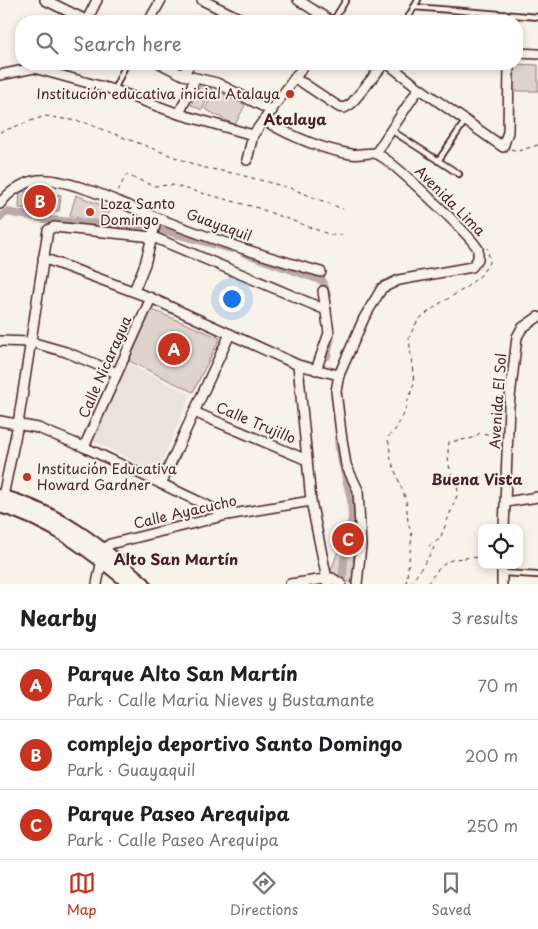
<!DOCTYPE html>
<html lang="en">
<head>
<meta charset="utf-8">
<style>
  :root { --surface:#fff; --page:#f6f6f6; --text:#202124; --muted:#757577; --line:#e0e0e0; --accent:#c8321e }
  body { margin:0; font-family:"Playpen Sans",sans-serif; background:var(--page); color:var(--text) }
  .controls { position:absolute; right:15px; bottom:15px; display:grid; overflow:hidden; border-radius:10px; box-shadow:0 2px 8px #0003 }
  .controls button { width:45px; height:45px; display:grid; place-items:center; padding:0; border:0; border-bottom:1px solid var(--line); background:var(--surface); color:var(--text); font:25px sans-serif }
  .you { position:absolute; left:231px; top:298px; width:18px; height:18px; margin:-12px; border:4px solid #fff; border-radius:50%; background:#1a73e8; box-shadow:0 0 0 8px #1a73e833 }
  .badge { display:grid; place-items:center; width:32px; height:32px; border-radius:50%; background:var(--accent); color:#fff; font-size:16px; font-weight:700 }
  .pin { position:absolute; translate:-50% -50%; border:2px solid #fff; box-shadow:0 1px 5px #0006 }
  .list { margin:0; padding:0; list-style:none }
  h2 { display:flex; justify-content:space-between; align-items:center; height:65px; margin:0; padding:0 20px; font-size:21px }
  h2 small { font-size:16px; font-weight:400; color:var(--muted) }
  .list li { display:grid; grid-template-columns:32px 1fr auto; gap:15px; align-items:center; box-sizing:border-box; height:70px; padding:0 20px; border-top:1px solid var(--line) }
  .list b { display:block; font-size:19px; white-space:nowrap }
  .list p { margin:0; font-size:16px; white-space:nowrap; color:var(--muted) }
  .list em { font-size:16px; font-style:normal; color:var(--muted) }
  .icon { flex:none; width:28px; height:28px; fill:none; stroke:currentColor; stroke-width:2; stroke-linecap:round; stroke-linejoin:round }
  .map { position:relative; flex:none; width:538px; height:584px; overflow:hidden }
  .search { position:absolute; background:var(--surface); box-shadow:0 2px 8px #0003; left:15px; right:15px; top:15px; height:55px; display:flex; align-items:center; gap:12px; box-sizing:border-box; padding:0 18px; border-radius:20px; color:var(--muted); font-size:19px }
  .sheet { height:275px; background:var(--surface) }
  nav { display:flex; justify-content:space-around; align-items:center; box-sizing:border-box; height:70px; border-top:1px solid var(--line); background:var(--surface); font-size:14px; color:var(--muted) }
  nav a { display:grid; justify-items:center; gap:2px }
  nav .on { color:var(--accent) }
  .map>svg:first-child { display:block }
  .built { fill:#eae3da }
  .green { fill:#ded4cc; stroke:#947a7c }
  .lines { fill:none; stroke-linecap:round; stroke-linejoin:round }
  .canal { stroke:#bcaaa7; stroke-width:8 }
  .lane-casing { stroke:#4a1f2b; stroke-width:8 }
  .street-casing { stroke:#4a1f2b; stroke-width:12 }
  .secondary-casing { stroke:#4a1f2b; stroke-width:16 }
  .path { stroke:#4a1f2b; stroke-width:1; stroke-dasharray:4 4; stroke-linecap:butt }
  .lane { stroke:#f7f3e8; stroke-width:4.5 }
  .street { stroke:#f7f3e8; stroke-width:9 }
  .secondary { stroke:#f7f3e8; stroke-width:12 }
  .poi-dot { fill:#c8321e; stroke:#f7f3e8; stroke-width:2 }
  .labels { text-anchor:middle; stroke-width:4; stroke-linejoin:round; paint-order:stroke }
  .poi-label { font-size:14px; fill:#4a1f2b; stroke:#f7f3e8; text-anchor:start }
  .street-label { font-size:14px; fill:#4a1f2b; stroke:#f7f3e8 }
  .neighbourhood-label { font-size:15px; font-weight:bold; fill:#4a1f2b; stroke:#f7f3e8 }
</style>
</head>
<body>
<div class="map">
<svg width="538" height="584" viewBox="0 0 538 584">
  <rect width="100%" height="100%" fill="#f7f3e8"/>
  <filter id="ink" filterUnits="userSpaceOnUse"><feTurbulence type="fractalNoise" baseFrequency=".02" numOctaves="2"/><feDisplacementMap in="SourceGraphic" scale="10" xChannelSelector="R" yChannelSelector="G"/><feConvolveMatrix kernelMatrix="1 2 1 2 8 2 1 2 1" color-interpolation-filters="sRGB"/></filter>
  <g filter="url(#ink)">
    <!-- built -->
    <path class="built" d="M126,363L191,394L157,473L91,440Z"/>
    <!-- green -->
    <g class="green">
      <path d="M512,64L538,65V91H511Z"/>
      <path d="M201,84L212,89L202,110L191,105Z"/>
      <path d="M215,90L245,105L235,125L205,109Z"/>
      <path d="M20,191L61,195L59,211L19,208Z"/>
      <path d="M76,195L111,209L101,226L70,215Z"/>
      <path d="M148,308L220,338L193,392L129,361Z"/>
      <path d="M355,505L353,584L330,573Z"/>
    </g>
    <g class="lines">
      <!-- canal -->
      <g class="canal">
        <path d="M0,217L7,212L50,220L149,228"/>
        <path d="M161,230L231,249"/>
        <path d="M244,253L323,281L327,295"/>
        <path d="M327,356L331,336"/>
        <path d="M338,438L339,450L351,499L352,518L345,549L342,584"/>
      </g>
      <defs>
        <g id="lane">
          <path d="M414,7L538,17"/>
          <path d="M333,21L346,0"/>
          <path d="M406,21L418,0"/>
          <path d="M114,90L126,64"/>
          <path d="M391,130L459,174"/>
          <path d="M438,161L466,120"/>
          <path d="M502,573L538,575"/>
        </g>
        <g id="street">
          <path d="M45,0L88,21"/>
          <path d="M202,0L245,21"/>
          <path d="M298,0L331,21"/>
          <path d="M87,20L97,0"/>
          <path d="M149,21L161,0"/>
          <path d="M217,21L224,11"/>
          <path d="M517,53L538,54"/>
          <path d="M161,64L183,75L217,83L272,111"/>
          <path d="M388,64L419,88L503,147L508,132L509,64"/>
          <path d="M0,75L34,68L114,90L179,114L253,135"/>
          <path d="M183,75L190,64"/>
          <path d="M294,79L303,83L339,107L344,108L351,104L384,64"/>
          <path d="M179,114L195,79"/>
          <path d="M265,121C291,136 320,149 351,154C359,156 370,151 377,154C392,160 470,235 478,249V259L472,267L399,280L382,288L364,318L339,375L336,391L341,433L346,465L358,490L361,546L357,584"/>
          <path d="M376,153L419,88"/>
          <path d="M247,160L253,135L305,64"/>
          <path d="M0,204C8,192 24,182 38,180C67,176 129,207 157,218C211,239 266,257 321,272"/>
          <path d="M43,258L151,298L298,365L339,375"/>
          <path d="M134,291L145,264L157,218"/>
          <path d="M0,341L31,342L66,352L117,373"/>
          <path d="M298,365L311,501L328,584"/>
          <path d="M316,370L329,333L323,291"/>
          <path d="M194,412L307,460"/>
          <path d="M0,421L38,428L84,447L227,515"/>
          <path d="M84,447L151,298"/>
          <path d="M161,484L230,334"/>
          <path d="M2,501L18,424L48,230L54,227L153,237L326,310"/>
          <path d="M506,502L538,497"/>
          <path d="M504,528L509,406L517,337L522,328L538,317"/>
          <path d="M97,584L104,550L110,544L227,515L311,501"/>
          <path d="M290,584L332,578L341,584"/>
          <path d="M502,584V565"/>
        </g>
        <g id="secondary">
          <path d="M0,496C56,510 102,547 144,584"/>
          <path d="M0,506C50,520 91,551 130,584"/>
        </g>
      </defs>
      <!-- lane casing -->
      <use href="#lane" class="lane-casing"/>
      <!-- street casing -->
      <use href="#street" class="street-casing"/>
      <!-- secondary casing -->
      <use href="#secondary" class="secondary-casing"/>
      <!-- path -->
      <g class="path">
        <path d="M0,132L45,116L83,122L201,167L237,174L290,188L343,209"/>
        <path d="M511,149L518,151L538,145"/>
        <path d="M118,191L126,175L154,186L172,185L258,208L331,235H344"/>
        <path d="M406,584L412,536L408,522L406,500L391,460C389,452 391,446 387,438L395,430L403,416L414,383L409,338L414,327L419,319L439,304L464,289L481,275L490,261L487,248"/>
        <path d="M411,584L434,548L429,546L440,539L458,493C458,487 456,484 453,478C448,467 447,454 449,442L473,438L480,433L488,434L501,429"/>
        <path d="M427,584C447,556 449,559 482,557"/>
      </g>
      <!-- lane -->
      <use href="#lane" class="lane"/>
      <!-- street -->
      <use href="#street" class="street"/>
      <!-- secondary -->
      <use href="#secondary" class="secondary"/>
    </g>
  </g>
  <!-- markers -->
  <g class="poi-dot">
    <circle cx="290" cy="94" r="5"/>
    <circle cx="90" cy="212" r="5"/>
    <circle cx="27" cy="477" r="5"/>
  </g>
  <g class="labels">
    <!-- poi labels -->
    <g class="poi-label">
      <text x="280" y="99" text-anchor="end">Institución educativa inicial Atalaya</text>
      <text x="100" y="209">Loza Santo<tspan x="100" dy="16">Domingo</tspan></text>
      <text x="37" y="474">Institución Educativa<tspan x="37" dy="16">Howard Gardner</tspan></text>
    </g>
    <!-- street labels -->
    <g class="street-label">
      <text transform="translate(450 201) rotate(45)" y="5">Avenida Lima</text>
      <text transform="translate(219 225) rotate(20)" y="5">Guayaquil</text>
      <text transform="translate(105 367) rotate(-66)" y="5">Calle Nicaragua</text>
      <text transform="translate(498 401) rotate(-86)" y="5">Avenida El Sol</text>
      <text transform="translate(256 423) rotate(23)" y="5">Calle Trujillo</text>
      <text transform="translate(185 512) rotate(-13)" y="5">Calle Ayacucho</text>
    </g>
    <!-- neighbourhood labels -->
    <g class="neighbourhood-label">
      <text x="295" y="125">Atalaya</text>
      <text x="477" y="485">Buena Vista</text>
      <text x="176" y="565">Alto San Martín</text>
    </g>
  </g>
</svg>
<div class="controls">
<button><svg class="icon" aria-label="locate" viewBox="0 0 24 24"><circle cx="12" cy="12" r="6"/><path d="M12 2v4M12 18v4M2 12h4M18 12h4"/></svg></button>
</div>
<div class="you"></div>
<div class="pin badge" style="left:174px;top:349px">A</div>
<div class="pin badge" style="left:40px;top:201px">B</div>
<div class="pin badge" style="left:348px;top:539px">C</div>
<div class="search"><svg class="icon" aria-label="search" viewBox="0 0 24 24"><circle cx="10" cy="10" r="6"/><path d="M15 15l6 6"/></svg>Search here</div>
</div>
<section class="sheet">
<h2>Nearby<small>3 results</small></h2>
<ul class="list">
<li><span class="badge">A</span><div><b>Parque Alto San Martín</b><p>Park · Calle Maria Nieves y Bustamante</p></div><em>70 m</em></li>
<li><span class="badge">B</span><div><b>complejo deportivo Santo Domingo</b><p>Park · Guayaquil</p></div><em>200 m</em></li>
<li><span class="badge">C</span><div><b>Parque Paseo Arequipa</b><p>Park · Calle Paseo Arequipa</p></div><em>250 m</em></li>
</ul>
</section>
<nav>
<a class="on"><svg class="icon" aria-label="map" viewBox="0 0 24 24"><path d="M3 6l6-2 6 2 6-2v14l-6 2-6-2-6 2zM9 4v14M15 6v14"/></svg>Map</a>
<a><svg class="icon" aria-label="directions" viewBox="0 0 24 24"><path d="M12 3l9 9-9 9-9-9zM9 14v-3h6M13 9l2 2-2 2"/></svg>Directions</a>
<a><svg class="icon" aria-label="saved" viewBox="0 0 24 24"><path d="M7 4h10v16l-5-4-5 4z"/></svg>Saved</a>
</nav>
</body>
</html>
